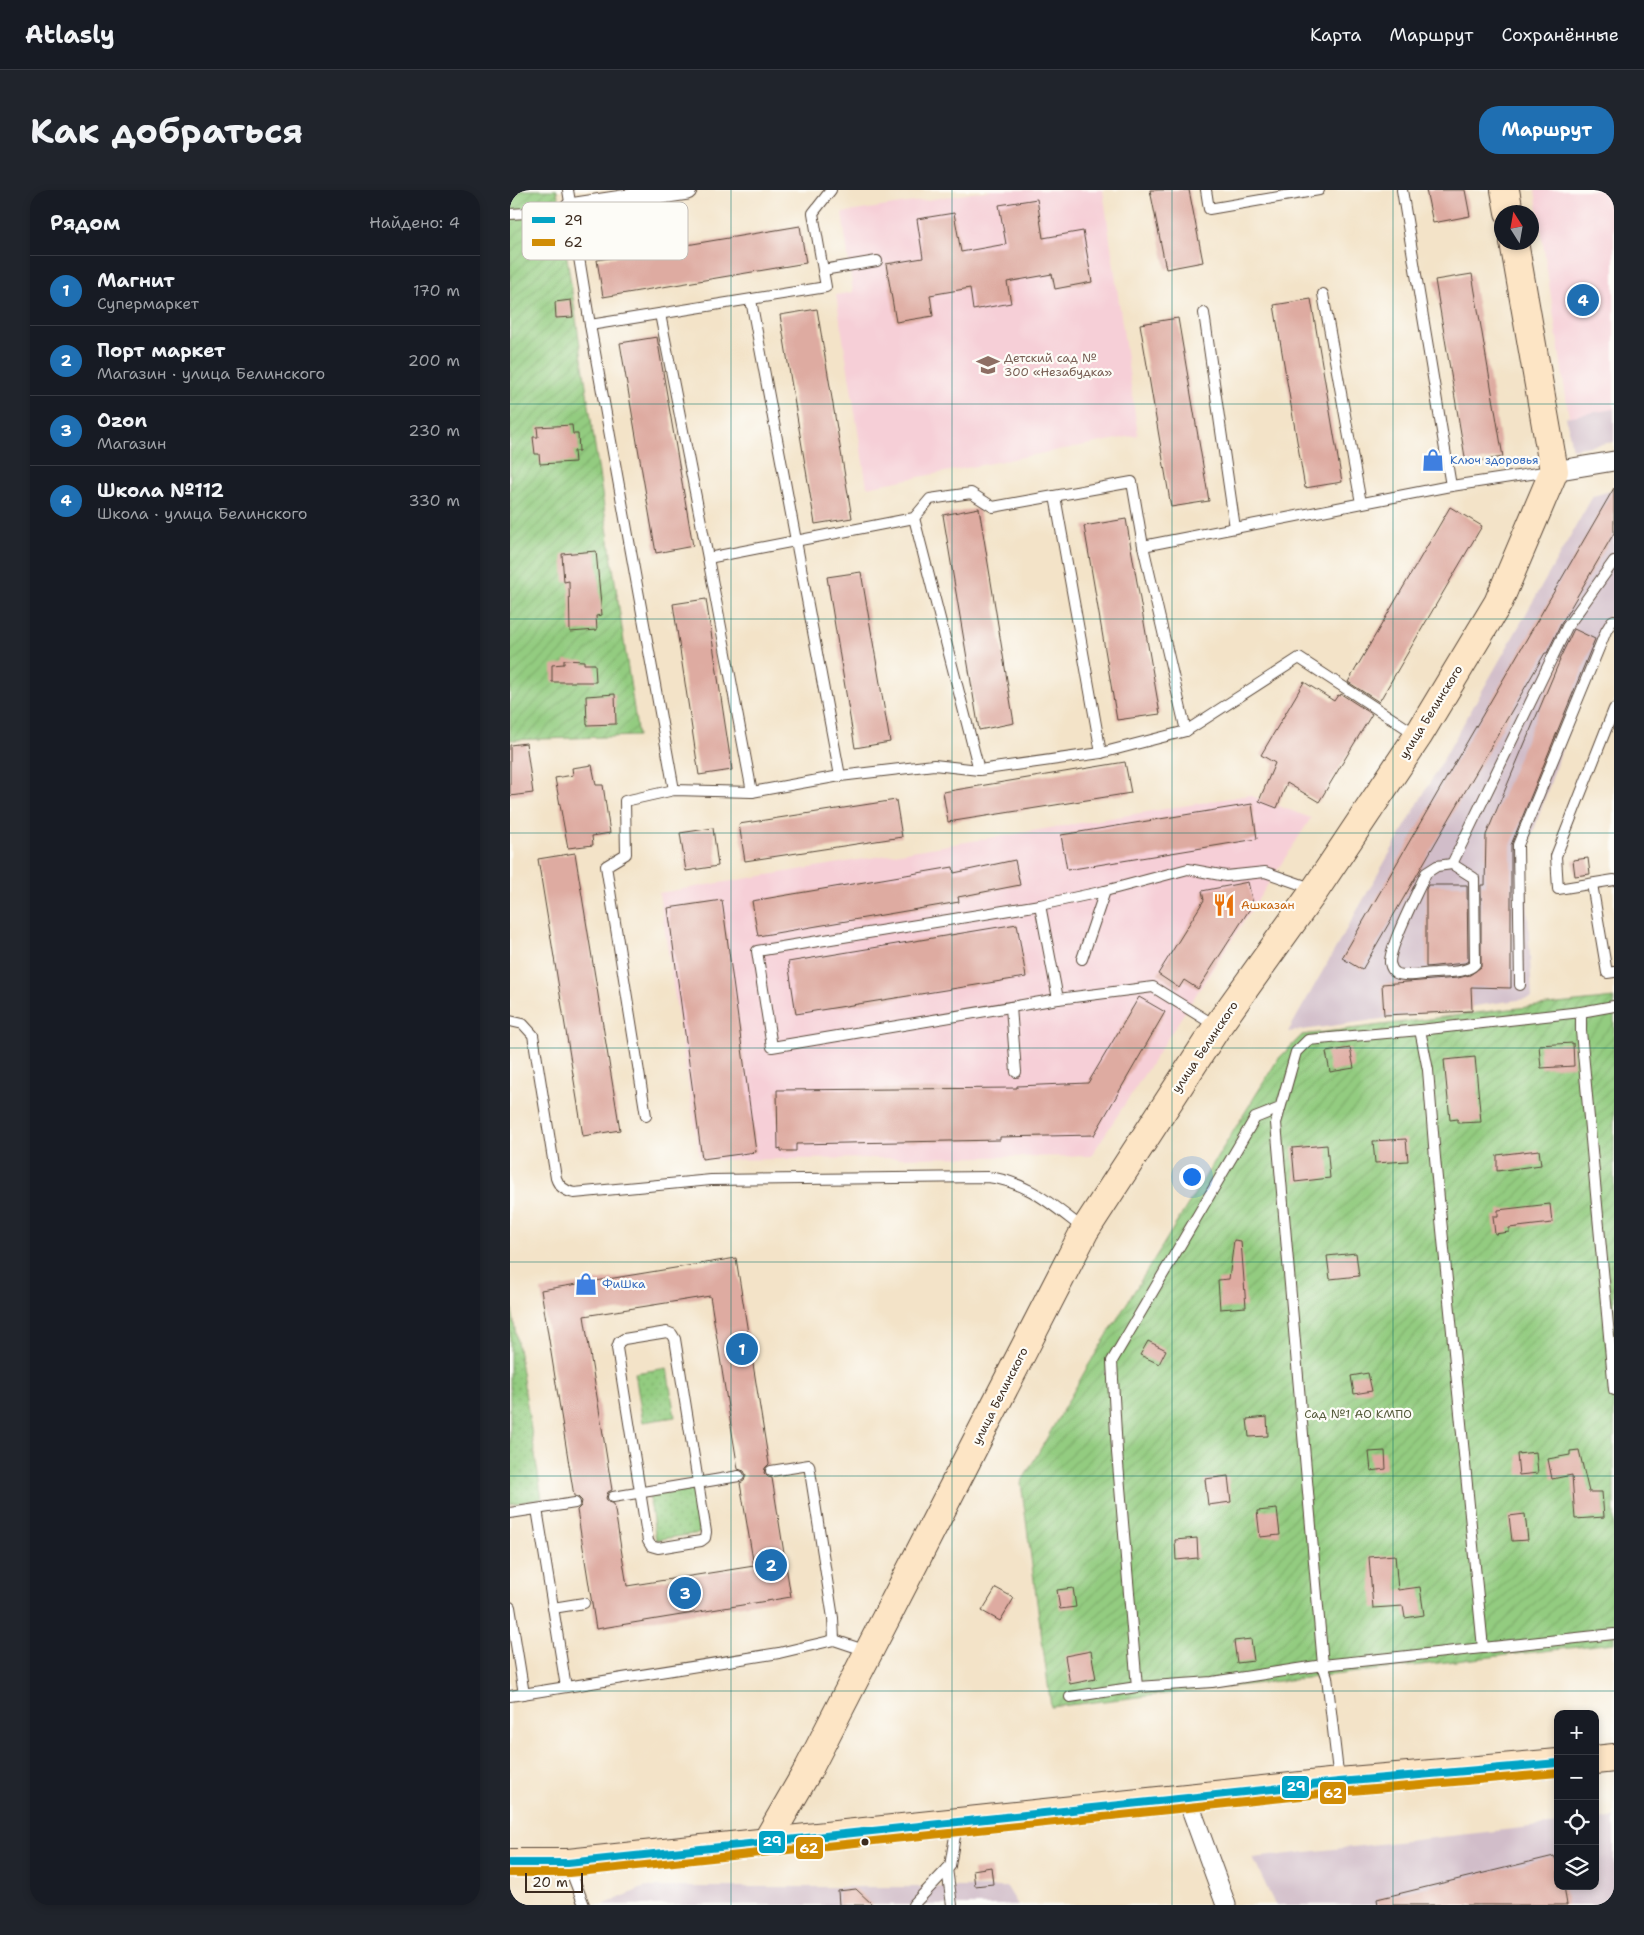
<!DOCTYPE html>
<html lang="ru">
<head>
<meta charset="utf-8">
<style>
  :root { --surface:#171b24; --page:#20242c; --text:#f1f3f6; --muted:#9ea1a6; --line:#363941; --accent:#1f6fb2 }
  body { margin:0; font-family:"Shantell Sans",sans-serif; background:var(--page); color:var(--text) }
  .controls { position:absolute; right:15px; bottom:15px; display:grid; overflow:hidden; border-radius:10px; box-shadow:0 2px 8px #0003 }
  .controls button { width:45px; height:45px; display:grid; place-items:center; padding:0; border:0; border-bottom:1px solid var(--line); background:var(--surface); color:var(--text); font:25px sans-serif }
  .compass { position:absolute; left:984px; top:15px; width:45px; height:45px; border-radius:50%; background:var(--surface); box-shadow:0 2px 8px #0003; rotate:349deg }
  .scale { position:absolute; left:15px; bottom:12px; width:58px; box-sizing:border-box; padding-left:5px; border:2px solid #3b2a1e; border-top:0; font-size:14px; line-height:18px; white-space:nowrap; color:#3b2a1e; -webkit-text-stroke:4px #fdfcf7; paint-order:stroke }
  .you { position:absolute; left:681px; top:986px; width:18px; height:18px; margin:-12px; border:4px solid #fff; border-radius:50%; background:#1a73e8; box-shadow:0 0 0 8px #1a73e833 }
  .badge { display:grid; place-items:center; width:32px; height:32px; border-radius:50%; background:var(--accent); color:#fff; font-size:16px; font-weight:700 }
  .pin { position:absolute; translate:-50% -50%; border:2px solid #fff; box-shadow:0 1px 5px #0006 }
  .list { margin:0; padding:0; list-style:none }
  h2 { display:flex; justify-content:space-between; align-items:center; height:65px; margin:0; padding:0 20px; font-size:21px }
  h2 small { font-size:16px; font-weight:400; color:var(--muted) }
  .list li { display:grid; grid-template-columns:32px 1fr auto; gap:15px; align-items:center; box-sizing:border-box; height:70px; padding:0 20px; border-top:1px solid var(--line) }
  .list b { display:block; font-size:19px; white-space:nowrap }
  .list p { margin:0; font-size:16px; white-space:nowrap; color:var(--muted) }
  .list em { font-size:16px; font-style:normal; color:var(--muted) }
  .icon { flex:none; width:28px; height:28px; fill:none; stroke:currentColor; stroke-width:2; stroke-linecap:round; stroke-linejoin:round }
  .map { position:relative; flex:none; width:1104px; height:1715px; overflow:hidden; border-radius:20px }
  header { display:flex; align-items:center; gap:30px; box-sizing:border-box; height:70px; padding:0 25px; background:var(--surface); border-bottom:1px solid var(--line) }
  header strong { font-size:24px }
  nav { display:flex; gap:28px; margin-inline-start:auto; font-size:18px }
  .intro { display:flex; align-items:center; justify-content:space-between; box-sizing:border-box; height:120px; padding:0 30px }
  h1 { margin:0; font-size:35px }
  .button { padding:12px 22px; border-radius:20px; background:var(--accent); color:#fff; font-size:18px; font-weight:700 }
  main { display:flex; gap:30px; padding:0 30px }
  aside { flex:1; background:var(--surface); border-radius:20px; box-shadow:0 2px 8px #0003 }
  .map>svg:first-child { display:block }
  .built { fill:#f6cfd7 }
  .industrial { fill:#d1bdc9 }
  .grass { fill:url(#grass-dots); stroke:#677b4f }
  .garden { fill:url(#garden-furrows); stroke:#677b4f }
  .building { fill:#deaba1; fill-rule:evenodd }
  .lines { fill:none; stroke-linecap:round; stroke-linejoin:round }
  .lane-casing { stroke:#574638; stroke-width:12 }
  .street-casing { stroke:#574638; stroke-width:21 }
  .secondary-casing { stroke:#574638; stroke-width:30 }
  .lane { stroke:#fff; stroke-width:10 }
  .street { stroke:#fff; stroke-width:19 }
  .secondary { stroke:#fde5c5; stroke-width:28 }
  .bus-1-casing { stroke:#fdfcf7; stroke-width:11 }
  .bus-2-casing { stroke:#fdfcf7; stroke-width:11 }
  .bus-1 { stroke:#03a3c5; stroke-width:8 }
  .bus-2 { stroke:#d18d06; stroke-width:8 }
  .grid { fill:none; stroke:#0f766e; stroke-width:1; stroke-opacity:0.55 }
  .bus-dot { fill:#3b2a1e; stroke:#fdfcf7; stroke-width:2 }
  .labels { text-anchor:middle; stroke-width:4.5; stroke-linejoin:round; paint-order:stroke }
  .education-label { font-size:12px; fill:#785e54; stroke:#fdfcf7; text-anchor:start }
  .shop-label { font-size:12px; fill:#366cbe; stroke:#fdfcf7; text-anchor:start }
  .street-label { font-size:12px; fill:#3b2a1e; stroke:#fdfcf7 }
  .food-label { font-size:12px; fill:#c56008; stroke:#fdfcf7; text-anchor:start }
  .park-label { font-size:12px; fill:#555b3b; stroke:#fdfcf7 }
  .key { fill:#fdfcf7; stroke:#c3bdb6; stroke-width:1 }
  .key-label { font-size:14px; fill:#3b2a1e }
  .line-badge { stroke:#fdfcf7; stroke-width:2 }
  .badge-label { font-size:14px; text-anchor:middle; font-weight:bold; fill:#fff }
</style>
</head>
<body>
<header>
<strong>Atlasly</strong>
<nav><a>Карта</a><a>Маршрут</a><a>Сохранённые</a></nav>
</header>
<div class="intro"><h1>Как добраться</h1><a class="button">Маршрут</a></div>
<main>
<aside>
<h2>Рядом<small>Найдено: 4</small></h2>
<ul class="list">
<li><span class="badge">1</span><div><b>Магнит</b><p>Супермаркет</p></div><em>170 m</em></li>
<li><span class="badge">2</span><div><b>Порт маркет</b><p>Магазин · улица Белинского</p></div><em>200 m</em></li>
<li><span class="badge">3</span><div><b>Ozon</b><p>Магазин</p></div><em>230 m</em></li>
<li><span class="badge">4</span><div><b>Школа №112</b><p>Школа · улица Белинского</p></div><em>330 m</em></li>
</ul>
</aside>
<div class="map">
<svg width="1104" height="1715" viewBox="0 0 1104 1715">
  <defs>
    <pattern id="grass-dots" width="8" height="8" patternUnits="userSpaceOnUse" patternTransform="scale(1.25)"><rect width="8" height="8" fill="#93cc80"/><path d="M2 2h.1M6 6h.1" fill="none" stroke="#80af6e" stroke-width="1.8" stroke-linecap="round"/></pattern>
    <pattern id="garden-furrows" width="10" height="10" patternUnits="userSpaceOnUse" patternTransform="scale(1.25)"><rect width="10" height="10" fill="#93cc80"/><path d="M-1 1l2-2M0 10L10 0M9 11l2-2" fill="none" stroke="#80af6e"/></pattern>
  </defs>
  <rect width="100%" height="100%" fill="#fdfcf7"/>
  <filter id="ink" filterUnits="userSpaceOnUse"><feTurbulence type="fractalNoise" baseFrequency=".02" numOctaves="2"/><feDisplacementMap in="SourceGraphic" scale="10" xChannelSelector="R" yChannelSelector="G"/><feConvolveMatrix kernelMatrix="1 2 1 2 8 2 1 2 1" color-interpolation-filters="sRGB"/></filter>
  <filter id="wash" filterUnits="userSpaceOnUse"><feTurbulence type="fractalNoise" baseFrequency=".0096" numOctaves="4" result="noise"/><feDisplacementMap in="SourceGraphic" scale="20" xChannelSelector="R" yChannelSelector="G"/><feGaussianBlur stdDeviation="1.12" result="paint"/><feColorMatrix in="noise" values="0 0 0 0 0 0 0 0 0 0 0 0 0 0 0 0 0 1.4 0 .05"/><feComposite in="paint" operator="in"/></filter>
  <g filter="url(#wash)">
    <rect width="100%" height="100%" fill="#f3e3c8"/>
    <!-- built -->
    <g class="built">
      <path d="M482,0H593L628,245L357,297L326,105L343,102L332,23Z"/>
      <path d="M1025,0H1104V220L1059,227Z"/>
      <path d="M739,605L801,628L581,966L190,970L149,703Z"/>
    </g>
    <!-- industrial -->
    <g class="industrial">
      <path d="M1104,219V252L1062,259L1056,227Z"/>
      <path d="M1104,300V418L1101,419L1015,665L1022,808L778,842L1083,306Z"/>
      <path d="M1104,1628V1715H765L743,1668L1048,1634V1696H1085V1630Z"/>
      <path d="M135,1697H497L508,1715H93Z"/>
    </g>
    <!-- grass -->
    <g class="grass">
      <path d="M0,1107L32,1309L0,1314Z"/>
      <path d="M157,1178L165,1227L133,1232L125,1183Z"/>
      <path d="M183,1299L190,1343L146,1350L139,1305Z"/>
    </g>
    <!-- garden -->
    <g class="garden">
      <path d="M0,0H47L128,546L0,550Z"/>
      <path d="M1104,808V1453L541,1517L511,1293L578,1176L768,869L792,845L990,820Z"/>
    </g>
    <g id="blocks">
      <!-- building -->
      <g class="building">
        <path d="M640,0H679L693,72L656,79Z"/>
        <path d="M916,0H955L960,26L923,33Z"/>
        <path d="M527,9L533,48L573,41L582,92L545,99L542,84L497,92L501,113L463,120L460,98L420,105L423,126L386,132L376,74L413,68L407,29L444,23L451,62L496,54L489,15Z"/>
        <path d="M290,36L296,73L93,107L87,70Z"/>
        <path d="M962,84L993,267L956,273L925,90Z"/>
        <path d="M801,109L832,292L795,298L764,115Z"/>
        <path d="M61,110L63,127L46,128L45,112Z"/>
        <path d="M307,119L342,328L305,334L270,125Z"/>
        <path d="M668,128L699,311L661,317L630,134Z"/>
        <path d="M147,147L183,356L146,363L110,153Z"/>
        <path d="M62,235L63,244H68L69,261H64L65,272L30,274L29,264H25L23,247H28L27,237Z"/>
        <path d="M1104,298V343L1051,434L1037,463H1035L852,780L832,768Z"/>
        <path d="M940,317L972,336L869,512L838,492Z"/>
        <path d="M469,318L504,533L469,540L433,325Z"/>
        <path d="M616,329L650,524L607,530L574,336Z"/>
        <path d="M86,361L92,425L86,426L87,440L60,442L59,391L54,392L52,364Z"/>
        <path d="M351,382L380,552L345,558L317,387Z"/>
        <path d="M196,409L222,580L189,585L163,414Z"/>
        <path d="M1064,439L1085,449L1001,655V798L961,797L962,821L874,825L872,794L948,788L960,785L971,777V695H975L976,645L1050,470H1049Z"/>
        <path d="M54,470L74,471V474H85L86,492H42V475L54,474Z"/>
        <path d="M794,492L824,511L828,505L830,506L831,504L862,524L809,612L777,593L767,618L749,611L765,573L751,565Z"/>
        <path d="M105,504L106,534L77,535L76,506Z"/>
        <path d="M16,553L23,603L0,606V555Z"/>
        <path d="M615,572L621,603L438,632L433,602Z"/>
        <path d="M82,575L86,595H93L100,643L82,646L83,655L58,658L45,588L63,585L62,578Z"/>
        <path d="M386,610L392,647L235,671L229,634Z"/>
        <path d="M742,614L747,649L557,680L551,645Z"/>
        <path d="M203,638L208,676L176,681L170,643Z"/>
        <path d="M65,663L110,940L73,946L28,669Z"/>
        <path d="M1078,668L1080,684L1065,686L1063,670Z"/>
        <path d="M505,670L510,695L448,707L449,712L248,746L242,711L443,677L444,683Z"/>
        <path d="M738,692L743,714L688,799L674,790L669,798L648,784L694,710L692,701Z"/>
        <path d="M918,695H957L958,771L955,773L916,777V699Z"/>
        <path d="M212,710L246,962L192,969L158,718Z"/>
        <path d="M507,734L516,787L286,824L278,772Z"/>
        <path d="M629,807L655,822L584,945L490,947V950L286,954V961H271V958L268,959L267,900L507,898V896L578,893Z"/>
        <path d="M1063,853L1064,876L1031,878L1029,855Z"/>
        <path d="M840,858L844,878L820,882L816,862Z"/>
        <path d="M965,867L971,932L948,933V929L940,930L934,870Z"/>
        <path d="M896,949L898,971L865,973L863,951Z"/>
        <path d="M817,955L820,988L785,992L782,958Z"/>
        <path d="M1029,960L1031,975L987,981V965Z"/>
        <path d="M1040,1014L1042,1033L999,1038V1042L985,1044L983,1026H988V1020Z"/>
        <path d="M724,1050L731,1051L736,1117L710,1119L708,1090L719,1089Z"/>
        <path d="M846,1063L849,1086L820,1089L817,1066Z"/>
        <path d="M226,1068L259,1274L255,1278L254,1283L258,1287L262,1288L281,1407L86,1439L67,1320L71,1316L72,1311L68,1307L64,1306L31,1100ZM200,1106L228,1279L234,1281L236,1285L234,1291L230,1293L244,1376L117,1396L104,1314L98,1312L96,1308L98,1302L102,1300L74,1126Z"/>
        <path d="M638,1151L656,1160L649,1174L630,1165Z"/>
        <path d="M858,1183L862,1201L844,1204L841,1186Z"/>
        <path d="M757,1227L758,1246L739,1247L737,1229Z"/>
        <path d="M1069,1260L1079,1302H1092L1094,1327L1065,1329L1062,1285L1042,1289L1038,1269L1060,1265V1261Z"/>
        <path d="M875,1261L876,1279L861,1281L859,1262Z"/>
        <path d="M1026,1262L1028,1283L1009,1285L1007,1264Z"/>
        <path d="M718,1286L721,1312L698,1315L695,1289Z"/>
        <path d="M767,1319L770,1345L750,1347L747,1321Z"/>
        <path d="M1015,1324L1018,1350L1002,1351L999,1326Z"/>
        <path d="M687,1348L688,1368L666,1370L665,1350Z"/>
        <path d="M885,1365L888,1400L910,1397L914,1425L895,1428L893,1416L863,1418L859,1367Z"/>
        <path d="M486,1398L504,1408L490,1431L472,1421Z"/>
        <path d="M563,1398L566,1417L550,1419L547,1400Z"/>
        <path d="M741,1449L744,1471L727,1473L724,1451Z"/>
        <path d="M581,1461L586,1489L560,1494L555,1466Z"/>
        <path d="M1044,1666L1048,1674V1696H1054L1057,1715H868L867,1709Z"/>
        <path d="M481,1677L483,1694L465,1696L463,1680Z"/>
        <path d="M346,1699L363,1715H329L328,1701Z"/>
      </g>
    </g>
  </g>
  <g filter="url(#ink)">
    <use href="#blocks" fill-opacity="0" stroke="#574638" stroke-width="1"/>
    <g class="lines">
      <defs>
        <g id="lane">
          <path d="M58,0L80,135L164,600"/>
          <path d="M696,0L699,19L809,0"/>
          <path d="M892,0L941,296"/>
          <path d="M0,24L49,21L60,18"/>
          <path d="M313,80L367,71"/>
          <path d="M813,104L851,313"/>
          <path d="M241,110L330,586"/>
          <path d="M694,123L725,338"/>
          <path d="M150,124L198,368L404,328L420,309L461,303L483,317L622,292L633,356L676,541"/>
          <path d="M80,135L316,97L303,23L321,0"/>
          <path d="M545,306L591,563"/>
          <path d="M404,328L469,580"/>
          <path d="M633,356L935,297L1040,281"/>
          <path d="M198,368L242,602"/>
          <path d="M1104,519L1046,666L1048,699L1104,690"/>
          <path d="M942,674L1057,437L1104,371"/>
          <path d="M942,674L964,688L965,774C958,783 937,782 925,783C915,783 896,788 886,783C883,781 881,778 880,773C879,756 908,702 916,683L927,676Z"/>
          <path d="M1082,694L1097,783L1104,782"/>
          <path d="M595,701L678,679L716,686L755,682L804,699"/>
          <path d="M530,715L548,809"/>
          <path d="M572,769L595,701L530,715L247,761L262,857L548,809L643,797L706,836"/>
          <path d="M1010,795L1008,655L1096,441L1102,431L1104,430"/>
          <path d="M1104,816L1071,822L910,840L798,850L786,862L766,933L813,1475L1104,1444"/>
          <path d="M501,817L506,882"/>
          <path d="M1071,822V841L1104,1200"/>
          <path d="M0,831L13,834L23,845L46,988C49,997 55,1001 64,1003L201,990L478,987C519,992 543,1016 574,1039"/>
          <path d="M910,840L918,880L925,968L973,1458"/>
          <path d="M136,926L96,676L116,664L115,611L164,600L242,602L330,586L424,575L469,580L591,563L676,541L789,468L907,545"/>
          <path d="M157,1142L162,1144L165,1149L196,1342L195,1348L191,1351L148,1358L141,1356L138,1351L107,1158L109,1152L114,1149Z"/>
          <path d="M261,1281L299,1275L323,1428L324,1450"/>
          <path d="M103,1307L229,1286"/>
          <path d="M27,1319L56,1497"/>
          <path d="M0,1323L65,1313"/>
          <path d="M0,1417L14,1504"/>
          <path d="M43,1418L74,1413"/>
          <path d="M627,1497L607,1262L602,1171L745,928L770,918"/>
          <path d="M0,1506L269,1463L324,1450L357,1461"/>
          <path d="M560,1507L627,1497L702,1492L813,1475L817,1487L829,1591"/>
          <path d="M58,1674L74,1715"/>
          <path d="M437,1679L442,1715"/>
          <path d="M403,1715L440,1676L447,1634"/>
        </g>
        <g id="street">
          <path d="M60,18L177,0"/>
          <path d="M1044,281L1104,271"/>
          <path d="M677,1608L716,1715"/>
        </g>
        <g id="secondary">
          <path d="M995,0L999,22"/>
          <path d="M1085,1570L1104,1568"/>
          <path d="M257,1651L298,1580L575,1040L707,837L805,700L908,546L988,413L1044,281L1004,52"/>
          <path d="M0,1673H58L829,1592L1048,1573"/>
        </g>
      </defs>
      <!-- lane casing -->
      <use href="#lane" class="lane-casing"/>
      <!-- street casing -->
      <use href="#street" class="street-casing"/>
      <!-- secondary casing -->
      <use href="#secondary" class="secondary-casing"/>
      <!-- lane -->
      <use href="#lane" class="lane"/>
      <!-- street -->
      <use href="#street" class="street"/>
      <!-- secondary -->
      <use href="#secondary" class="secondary"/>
      <defs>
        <path id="bus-1" d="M0,1673H58L829,1592L1048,1573"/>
        <path id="bus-2" d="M0,1683H59L830,1602L1048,1583"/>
      </defs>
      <!-- bus-1 casing -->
      <use href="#bus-1" class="bus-1-casing"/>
      <!-- bus-2 casing -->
      <use href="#bus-2" class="bus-2-casing"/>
      <!-- bus-1 -->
      <use href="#bus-1" class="bus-1"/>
      <!-- bus-2 -->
      <use href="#bus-2" class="bus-2"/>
    </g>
  </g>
  <!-- grid -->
  <path class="grid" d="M221,0V1715M442,0V1715M662,0V1715M883,0V1715M0,214H1104M0,429H1104M0,643H1104M0,858H1104M0,1072H1104M0,1286H1104M0,1501H1104"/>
  <!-- icons -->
  <defs>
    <symbol id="school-bare" viewBox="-9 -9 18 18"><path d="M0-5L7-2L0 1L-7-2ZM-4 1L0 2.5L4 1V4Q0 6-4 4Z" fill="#8d6e63" stroke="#fdfcf7" stroke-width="2.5" paint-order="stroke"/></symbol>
    <symbol id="shop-bare" viewBox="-9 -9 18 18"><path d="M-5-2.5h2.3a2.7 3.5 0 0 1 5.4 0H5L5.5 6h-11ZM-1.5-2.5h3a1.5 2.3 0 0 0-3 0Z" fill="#3f7fe0" stroke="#fdfcf7" stroke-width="2.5" paint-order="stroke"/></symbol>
    <symbol id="restaurant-bare" viewBox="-9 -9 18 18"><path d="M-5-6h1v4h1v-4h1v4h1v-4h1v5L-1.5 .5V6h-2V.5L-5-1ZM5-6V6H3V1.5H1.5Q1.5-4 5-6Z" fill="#e8710a" stroke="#fdfcf7" stroke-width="2.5" paint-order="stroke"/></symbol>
  </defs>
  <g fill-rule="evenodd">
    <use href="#school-bare" x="462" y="159" width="32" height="32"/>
    <use href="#shop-bare" x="907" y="254" width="32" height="32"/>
    <use href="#restaurant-bare" x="698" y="699" width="32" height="32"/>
    <use href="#shop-bare" x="60" y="1078" width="32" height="32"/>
  </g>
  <!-- markers -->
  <circle class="bus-dot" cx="355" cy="1652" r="4.5"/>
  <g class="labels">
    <!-- education labels -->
    <g class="education-label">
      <text x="494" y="172">Детский сад №<tspan x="494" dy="14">300 «Незабудка»</tspan></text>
    </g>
    <!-- shop labels -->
    <g class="shop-label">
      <text x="940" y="274">Ключ здоровья</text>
      <text x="92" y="1098">ФиШка</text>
    </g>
    <!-- street labels -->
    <g class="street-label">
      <text transform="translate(921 522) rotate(-58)" y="4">улица Белинского</text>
      <text transform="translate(695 857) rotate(-56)" y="4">улица Белинского</text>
      <text transform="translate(490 1206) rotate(-63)" y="4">улица Белинского</text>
    </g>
    <!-- food labels -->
    <g class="food-label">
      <text x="731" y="719">Ашказан</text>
    </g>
    <!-- park labels -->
    <g class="park-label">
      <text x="848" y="1228">Сад №1 АО КМПО</text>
    </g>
  </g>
  <!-- legend -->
  <rect x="12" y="12" width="166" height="58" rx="8" class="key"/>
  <rect x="22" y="27" width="23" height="6" fill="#03a3c5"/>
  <rect x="22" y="49" width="23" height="7" fill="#d18d06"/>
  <g class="key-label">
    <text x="54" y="35">29</text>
    <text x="54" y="57">62</text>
  </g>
  <g class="line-badge">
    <rect x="771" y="1585" width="29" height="24" rx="5" fill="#03a3c5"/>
    <rect x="809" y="1591" width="28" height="24" rx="5" fill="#d18d06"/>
    <rect x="248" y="1640" width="28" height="24" rx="5" fill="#03a3c5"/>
    <rect x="285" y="1646" width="29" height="24" rx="5" fill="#d18d06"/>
  </g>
  <g class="badge-label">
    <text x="786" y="1601">29</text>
    <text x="823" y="1608">62</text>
    <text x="262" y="1656">29</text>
    <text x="299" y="1663">62</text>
  </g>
</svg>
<div class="controls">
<button>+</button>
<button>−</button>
<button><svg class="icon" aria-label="locate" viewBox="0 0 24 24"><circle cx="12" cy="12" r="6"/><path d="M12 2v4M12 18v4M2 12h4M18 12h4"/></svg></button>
<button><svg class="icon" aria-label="layers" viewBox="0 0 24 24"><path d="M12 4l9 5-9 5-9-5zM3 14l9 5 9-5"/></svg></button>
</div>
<svg class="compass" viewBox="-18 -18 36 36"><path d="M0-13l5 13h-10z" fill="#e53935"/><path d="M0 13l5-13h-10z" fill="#9ea1a6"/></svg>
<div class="scale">20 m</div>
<div class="you"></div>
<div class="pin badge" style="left:232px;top:1159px">1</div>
<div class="pin badge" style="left:261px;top:1375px">2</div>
<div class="pin badge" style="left:175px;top:1403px">3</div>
<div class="pin badge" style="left:1073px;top:110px">4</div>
</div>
</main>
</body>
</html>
